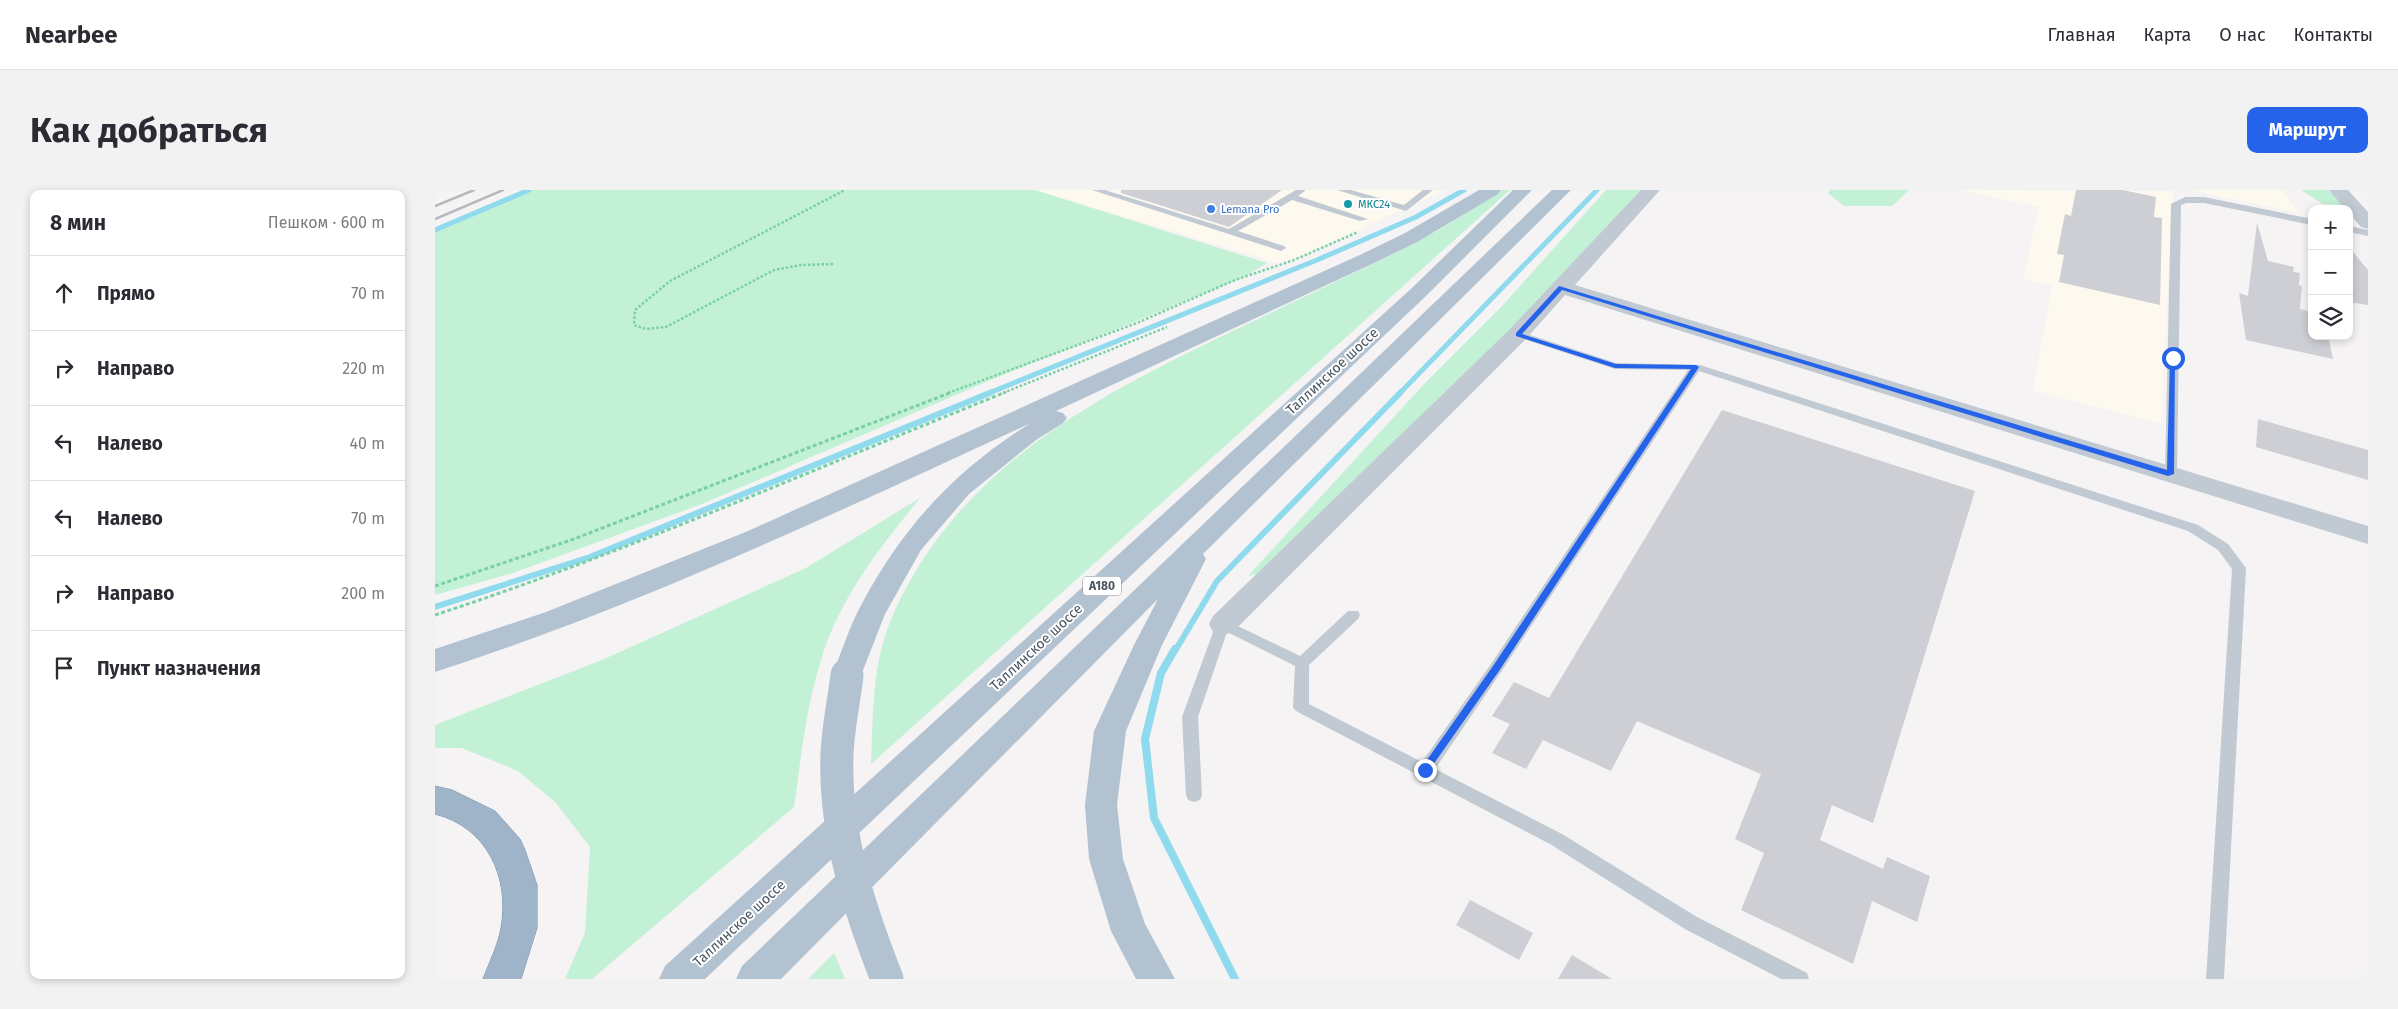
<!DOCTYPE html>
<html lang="ru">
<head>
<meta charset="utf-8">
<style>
  :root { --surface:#fff; --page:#f2f2f3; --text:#2b2b33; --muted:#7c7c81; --line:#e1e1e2; --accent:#2563eb }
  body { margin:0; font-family:"Fira Sans",sans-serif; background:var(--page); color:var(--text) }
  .controls { position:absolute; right:15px; top:15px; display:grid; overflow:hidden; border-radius:10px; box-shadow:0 2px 8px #0003 }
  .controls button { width:45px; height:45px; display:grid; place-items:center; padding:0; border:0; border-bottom:1px solid var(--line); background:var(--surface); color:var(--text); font:25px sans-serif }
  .stop { position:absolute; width:15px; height:15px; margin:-11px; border:4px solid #2563eb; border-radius:50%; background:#fff }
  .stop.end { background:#2563eb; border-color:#fff; box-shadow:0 1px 5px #0008 }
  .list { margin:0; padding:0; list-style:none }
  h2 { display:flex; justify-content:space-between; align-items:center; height:65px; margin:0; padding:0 20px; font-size:21px }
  h2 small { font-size:16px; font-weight:400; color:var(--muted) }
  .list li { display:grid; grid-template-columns:32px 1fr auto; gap:15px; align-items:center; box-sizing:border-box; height:75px; padding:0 20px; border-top:1px solid var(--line) }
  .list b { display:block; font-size:19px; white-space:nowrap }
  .list em { font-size:16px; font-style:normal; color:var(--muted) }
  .icon { flex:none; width:28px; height:28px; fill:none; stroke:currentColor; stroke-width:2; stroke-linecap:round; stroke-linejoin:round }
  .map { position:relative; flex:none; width:1933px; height:789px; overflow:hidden; border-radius:10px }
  header { display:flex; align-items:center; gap:30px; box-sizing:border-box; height:70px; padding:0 25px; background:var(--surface); border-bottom:1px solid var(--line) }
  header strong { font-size:24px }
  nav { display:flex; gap:28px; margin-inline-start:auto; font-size:18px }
  .intro { display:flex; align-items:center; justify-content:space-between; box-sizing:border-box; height:120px; padding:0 30px }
  h1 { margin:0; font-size:35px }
  .button { padding:12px 22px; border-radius:10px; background:var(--accent); color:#fff; font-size:18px; font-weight:700 }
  main { display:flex; gap:30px; padding:0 30px }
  aside { flex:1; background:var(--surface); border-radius:10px; box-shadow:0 2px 8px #0003 }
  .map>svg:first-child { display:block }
  .commercial { fill:#fdf9ef }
  .green { fill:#c3f1d5 }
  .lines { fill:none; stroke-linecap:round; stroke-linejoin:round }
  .stream-far2 { stroke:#90daee; stroke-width:5 }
  .stream-far1 { stroke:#90daee; stroke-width:6 }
  .stream { stroke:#90daee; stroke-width:8 }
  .building { fill:#cdcfd5 }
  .trunk-casing { stroke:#7690ad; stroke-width:1 }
  .path-far1 { stroke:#7ad0a6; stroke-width:2.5; stroke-dasharray:2.5 2; stroke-linecap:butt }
  .path { stroke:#7ad0a6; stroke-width:3; stroke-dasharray:4 2.5; stroke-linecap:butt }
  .service { fill:#c1cad2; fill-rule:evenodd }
  .minor { fill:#c1cad2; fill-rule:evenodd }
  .primary { fill:#b3c2d1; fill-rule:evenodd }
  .trunk { fill:#9fb4c9; fill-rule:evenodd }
  .rail { stroke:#b5b8bd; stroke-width:2.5 }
  .primary-bridge { stroke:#b3c2d1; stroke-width:33 }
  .route { fill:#2563eb }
  .culture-dot { fill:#0f9aa8; stroke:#fff; stroke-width:2 }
  .shop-dot { fill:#3f7fe0; stroke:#fff; stroke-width:2 }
  .labels { text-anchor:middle; stroke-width:4; stroke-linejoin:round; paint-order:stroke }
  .far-culture-label { font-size:11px; fill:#0d838f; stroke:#fff; text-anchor:start }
  .far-shop-label { font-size:11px; fill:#366cbe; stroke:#fff; text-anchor:start }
  .shield { fill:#fff; stroke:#808990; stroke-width:1 }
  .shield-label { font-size:12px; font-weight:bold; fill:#4a5661 }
  .street-label { font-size:14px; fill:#4a5661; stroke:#fff }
</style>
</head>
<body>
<header>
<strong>Nearbee</strong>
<nav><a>Главная</a><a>Карта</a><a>О нас</a><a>Контакты</a></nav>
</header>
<div class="intro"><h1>Как добраться</h1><a class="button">Маршрут</a></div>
<main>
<aside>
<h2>8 мин<small>Пешком · 600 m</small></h2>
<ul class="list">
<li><svg class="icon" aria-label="ahead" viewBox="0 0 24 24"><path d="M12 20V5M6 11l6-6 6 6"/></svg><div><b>Прямо</b></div><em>70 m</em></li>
<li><svg class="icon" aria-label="right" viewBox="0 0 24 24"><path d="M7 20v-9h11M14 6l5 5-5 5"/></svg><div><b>Направо</b></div><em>220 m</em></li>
<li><svg class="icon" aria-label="left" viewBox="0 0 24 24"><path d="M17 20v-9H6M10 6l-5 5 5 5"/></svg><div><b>Налево</b></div><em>40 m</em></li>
<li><svg class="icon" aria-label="left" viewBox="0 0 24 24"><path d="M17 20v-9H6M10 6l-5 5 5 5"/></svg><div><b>Налево</b></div><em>70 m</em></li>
<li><svg class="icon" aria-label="right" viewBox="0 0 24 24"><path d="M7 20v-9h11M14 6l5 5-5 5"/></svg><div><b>Направо</b></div><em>200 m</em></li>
<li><svg class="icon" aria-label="arrive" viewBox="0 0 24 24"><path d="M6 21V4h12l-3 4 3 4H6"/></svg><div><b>Пункт назначения</b></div></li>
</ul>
</aside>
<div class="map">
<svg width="1933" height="789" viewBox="0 0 1933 789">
  <rect width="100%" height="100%" fill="#f5f3f3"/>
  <!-- commercial -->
  <g class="commercial">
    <path d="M600,0H1011L847,74Z"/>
    <path d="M1524,0L1738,1L1726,234L1598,200L1617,96L1588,89L1604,17Z"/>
    <path d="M1755,0H1847L1864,23Z"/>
  </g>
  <!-- green -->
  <g class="green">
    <path d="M94,0H600L832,73L807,88L558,189L267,314L78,383L0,405V40Z"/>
    <path d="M1067,0H1075L436,574C438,531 437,487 450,446C458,421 471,397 485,374C559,257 685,195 806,137C862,110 918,84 973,56L1004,40Z"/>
    <path d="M1171,0H1207L1081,134L1000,211L971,245L830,382L813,386L991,192L1068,115Z"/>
    <path d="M1395,0H1474L1457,16H1409L1393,3Z"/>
    <path d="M1866,0H1894L1908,15L1888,14Z"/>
    <path d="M485,308C445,357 404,409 386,470C371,518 366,567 359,617L157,789H130L150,743L155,657L121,613L83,581L27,558H0V535L167,470L371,378Z"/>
    <path d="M399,763L410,789H373Z"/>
  </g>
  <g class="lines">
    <!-- stream-far2 -->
    <g class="stream-far2">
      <path d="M0,40L94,0"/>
      <path d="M554,203L882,70L981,27L1029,0"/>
      <path d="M965,203L1162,0"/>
    </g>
    <!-- stream-far1 -->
    <g class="stream-far1">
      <path d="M0,417L155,367L557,202"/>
      <path d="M740,461L782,391L966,202"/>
    </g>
    <!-- stream -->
    <path class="stream" d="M740,459L726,483L710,549L719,628L800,789"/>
  </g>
  <!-- building -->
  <g class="building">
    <path d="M686,0H847L794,37L686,3Z"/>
    <path d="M1641,0H1688L1721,7L1719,27L1727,28L1725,115L1624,92L1629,65L1622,64L1630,24L1636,26Z"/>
    <path d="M1822,33L1833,71L1859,77L1858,82L1865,83L1864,95L1867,96L1865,119L1877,122V146H1893L1898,169L1811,150L1804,103L1813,106Z"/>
    <path d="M1914,57L1933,80V115L1914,112Z"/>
    <path d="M1287,220L1540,301L1438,633L1397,615L1385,650L1448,679L1452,667L1495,686L1482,732L1437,711L1418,774L1306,720L1329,663L1300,649L1326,584L1202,531L1176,581L1108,550L1091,579L1057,563L1075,534L1057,526L1079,492L1114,508Z"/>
    <path d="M1823,229L1933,260V290L1821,257Z"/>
    <path d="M1035,710L1098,743L1084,770L1021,735Z"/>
    <path d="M1137,765L1177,789H1123Z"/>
  </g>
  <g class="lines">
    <defs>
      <path id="trunk" d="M0,596L17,600L60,621L85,649L90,660L102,695V738L86,789H48C54,773 63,755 66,738C75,687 52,637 0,624Z"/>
    </defs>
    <!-- trunk casing -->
    <use href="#trunk" class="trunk-casing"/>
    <!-- path-far1 -->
    <g class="path-far1">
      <path d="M398,74L366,75L339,80L231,137L211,139L199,135L200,120L235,91L410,0"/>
      <path d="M513,203L702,133L800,90L859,70L923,42"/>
      <path d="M568,203L732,137"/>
    </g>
    <!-- path -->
    <g class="path">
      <path d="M0,396L139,349L517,202"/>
      <path d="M0,425C195,361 381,278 571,202"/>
    </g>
    <!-- service -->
    <g class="service">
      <path d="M657,0H670L794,39L861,0H871L863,6L933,29L925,31L857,10L803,41L849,56L851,58L846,61Z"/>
      <path d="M902,0H916L969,15L988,0H998L971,21Z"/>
      <path d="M1750,7H1769L1877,29V35L1769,13H1751L1746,15L1742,284L1736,288L1730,284L1736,14Z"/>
      <path d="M1914,36L1933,40V46L1914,42Z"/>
      <path d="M1083,141L1181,173L1265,175L1763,335L1793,354L1811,378L1789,789H1771L1797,379L1783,360L1753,341L1264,181L1066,482L1000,579L1127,644L1262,727L1372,783L1374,789H1346L1250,739L1115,654L861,521L858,517L860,476L792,442L763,527L767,605L765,610L759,612L753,610L751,605L747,527L781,434L783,430L788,429L865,466L913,421H923L925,425L923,429L874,475V514L987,572L1056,474L1253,180L1180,179L1079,146V142Z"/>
    </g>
    <!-- minor -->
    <g class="minor">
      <path d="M1206,0H1225L1140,95L1933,336V354L1130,105L1091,149L798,442L788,445L778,442L774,434L778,426L1075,139Z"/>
      <path d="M1894,0H1913L1933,22V39L1926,37L1914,23V19H1910Z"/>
    </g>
    <!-- primary -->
    <g class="primary">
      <path d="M1044,0H1066L1063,4L984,51L941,72L621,221L628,223L632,228L628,233L601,250L534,304L486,360L450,424L423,493L412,497L401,493L397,485C406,464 413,441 423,421C464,341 519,280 596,233C400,323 205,416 0,482V459L111,422L313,341L927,64L970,43Z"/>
      <path d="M1078,0H1097L992,105L270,789H224L230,776L978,97Z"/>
      <path d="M1117,0H1136L768,364L771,369L727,455L691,541L682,615L688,669L710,734L740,789H701L676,741L654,669L650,615L659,541L699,455L723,409L346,789H301L307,776Z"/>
    </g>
    <!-- trunk -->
    <use href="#trunk" class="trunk"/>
    <!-- rail -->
    <g class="rail">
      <path d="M0,16L39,0"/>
      <path d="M0,29L68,0"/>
    </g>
    <!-- primary-bridge -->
    <path class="primary-bridge" d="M412,485C409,511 403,538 402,564C399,642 424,718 452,789"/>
  </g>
  <!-- route -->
  <path class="route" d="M1124,96L1732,280L1735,168L1740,167L1739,284L1733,286L1127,100L1087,144L1181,174L1261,175L1264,177L1064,481L993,582L990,584L985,580L987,577L1058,476L1256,179L1180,178L1081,146V143Z"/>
  <!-- markers -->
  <circle class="culture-dot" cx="913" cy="14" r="5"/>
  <circle class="shop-dot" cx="776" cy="19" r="5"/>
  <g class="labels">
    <!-- far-culture labels -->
    <g class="far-culture-label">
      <text x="923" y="18">МКС24</text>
    </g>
    <!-- far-shop labels -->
    <g class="far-shop-label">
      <text x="786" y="23">Lemana Pro</text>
    </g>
    <!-- shield labels -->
    <rect class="shield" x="648" y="386.5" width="38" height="19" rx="4"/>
    <g class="shield-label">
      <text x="667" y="400">A180</text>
    </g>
    <!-- street labels -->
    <g class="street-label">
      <text transform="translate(897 181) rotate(-43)" y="5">Таллинское шоссе</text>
      <text transform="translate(601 457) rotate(-43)" y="5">Таллинское шоссе</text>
      <text transform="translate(304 733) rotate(-43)" y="5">Таллинское шоссе</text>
    </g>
  </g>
</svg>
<div class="controls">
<button>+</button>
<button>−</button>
<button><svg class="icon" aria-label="layers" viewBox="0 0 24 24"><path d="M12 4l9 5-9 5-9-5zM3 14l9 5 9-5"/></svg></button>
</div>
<div class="stop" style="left:1738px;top:168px"></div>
<div class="stop end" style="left:990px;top:580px"></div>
</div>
</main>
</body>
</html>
